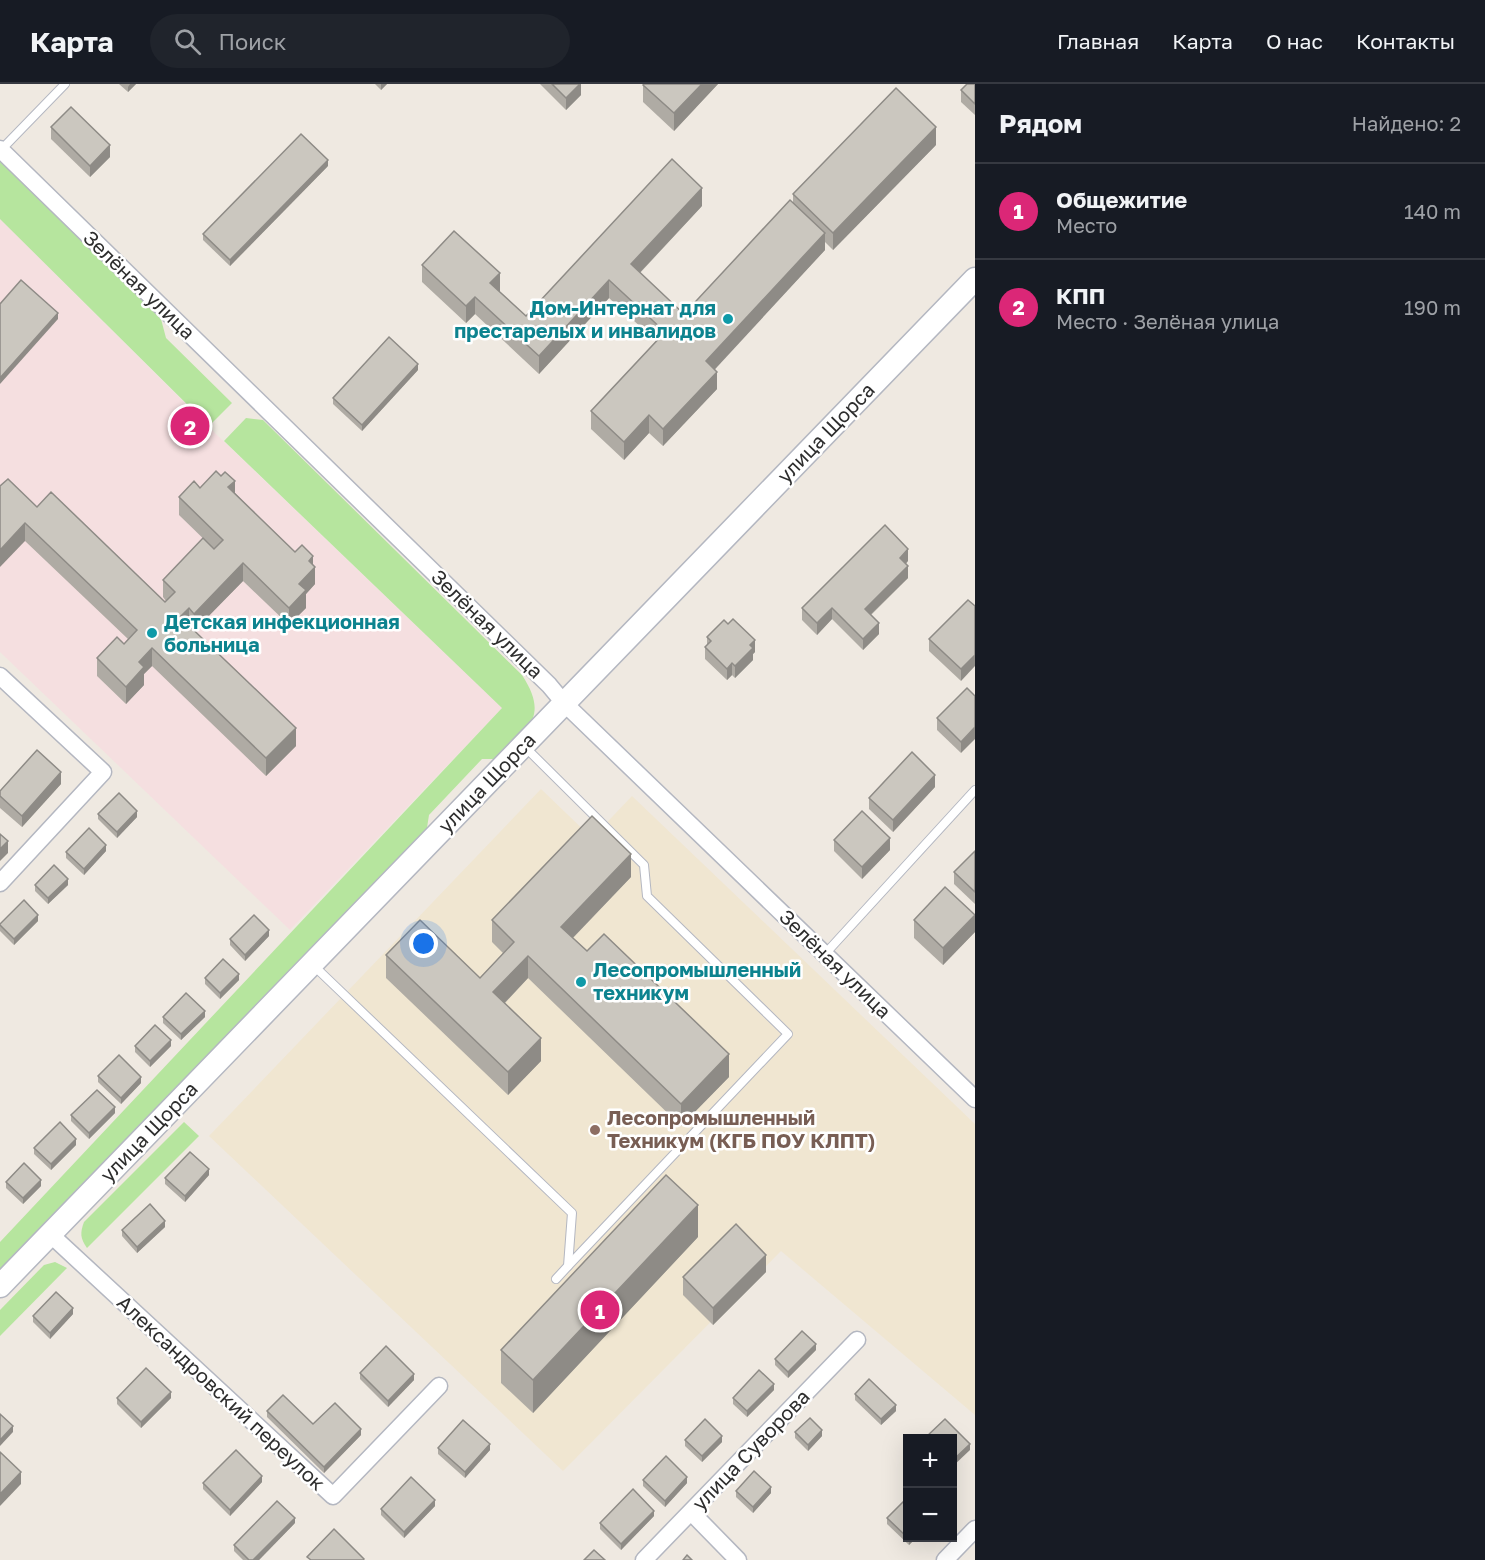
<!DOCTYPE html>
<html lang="ru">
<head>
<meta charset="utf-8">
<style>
  :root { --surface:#171b24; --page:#20242c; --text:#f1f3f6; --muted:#9ea1a6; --line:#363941; --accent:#db2777 }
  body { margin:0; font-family:"Golos Text",sans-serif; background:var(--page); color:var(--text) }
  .controls { position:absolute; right:18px; bottom:18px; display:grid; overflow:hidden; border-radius:0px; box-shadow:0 6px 24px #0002 }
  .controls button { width:54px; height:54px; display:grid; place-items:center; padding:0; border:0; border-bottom:2px solid var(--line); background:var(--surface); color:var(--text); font:30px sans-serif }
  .you { position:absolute; left:424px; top:860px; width:21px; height:21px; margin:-15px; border:4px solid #fff; border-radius:50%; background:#1a73e8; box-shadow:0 0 0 9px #1a73e833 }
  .badge { display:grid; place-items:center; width:39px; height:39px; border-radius:50%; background:var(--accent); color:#fff; font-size:20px; font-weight:700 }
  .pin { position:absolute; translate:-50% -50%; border:3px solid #fff; box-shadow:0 2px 6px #0006 }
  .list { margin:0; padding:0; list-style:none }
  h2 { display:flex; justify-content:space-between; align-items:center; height:78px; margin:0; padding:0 24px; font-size:26px }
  h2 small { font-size:20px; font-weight:400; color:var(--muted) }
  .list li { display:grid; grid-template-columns:39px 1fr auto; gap:18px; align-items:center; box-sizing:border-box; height:96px; padding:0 24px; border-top:2px solid var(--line) }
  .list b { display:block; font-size:22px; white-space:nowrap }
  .list p { margin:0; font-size:20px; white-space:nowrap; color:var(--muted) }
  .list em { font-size:20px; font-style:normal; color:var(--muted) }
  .icon { flex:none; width:33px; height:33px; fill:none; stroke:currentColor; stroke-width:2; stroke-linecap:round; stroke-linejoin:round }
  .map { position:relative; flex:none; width:975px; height:1476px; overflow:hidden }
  header { display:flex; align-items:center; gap:36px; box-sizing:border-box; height:84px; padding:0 30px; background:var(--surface); border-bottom:2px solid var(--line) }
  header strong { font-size:28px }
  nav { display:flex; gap:33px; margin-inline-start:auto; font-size:21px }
  .search { width:420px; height:54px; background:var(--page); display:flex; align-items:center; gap:15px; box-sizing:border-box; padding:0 21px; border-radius:33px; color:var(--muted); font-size:22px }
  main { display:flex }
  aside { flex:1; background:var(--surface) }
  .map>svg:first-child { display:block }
  .education { fill:#f0e6d1 }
  .medical { fill:#f5dfe0 }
  .green { fill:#b6e59e }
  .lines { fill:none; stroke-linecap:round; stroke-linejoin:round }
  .lane-casing { stroke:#b4b7c1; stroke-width:10 }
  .street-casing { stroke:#b4b7c1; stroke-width:19 }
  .secondary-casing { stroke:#b4b7c1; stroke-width:25 }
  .lane { stroke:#fff; stroke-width:8 }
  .street { stroke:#fff; stroke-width:16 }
  .secondary { stroke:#fff; stroke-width:22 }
  .wall { fill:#afaba4 }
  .shaded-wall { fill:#8e8b86 }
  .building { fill:#cbc7bf; stroke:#8e8b86; stroke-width:1.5 }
  .culture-dot { fill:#0f9aa8; stroke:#fff; stroke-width:2 }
  .education-dot { fill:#8d6e63; stroke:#fff; stroke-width:2 }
  .labels { text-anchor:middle; stroke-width:5; stroke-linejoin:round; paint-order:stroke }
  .street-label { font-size:20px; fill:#2e2e2e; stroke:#fff }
  .culture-label { font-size:20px; font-weight:bold; fill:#0d838f; stroke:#fff; text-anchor:start }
  .education-label { font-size:20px; font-weight:bold; fill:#785e54; stroke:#fff; text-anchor:start }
</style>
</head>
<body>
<header>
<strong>Карта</strong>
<div class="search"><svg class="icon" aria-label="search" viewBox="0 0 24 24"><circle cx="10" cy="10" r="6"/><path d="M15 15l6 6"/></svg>Поиск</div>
<nav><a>Главная</a><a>Карта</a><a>О нас</a><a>Контакты</a></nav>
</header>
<main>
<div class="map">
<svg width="975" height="1476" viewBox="0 0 975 1476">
  <rect width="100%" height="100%" fill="#efe9e1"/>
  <!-- education -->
  <path class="education" d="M541,705L592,754L632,712L975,1040V1331L781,1167L563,1387L209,1052Z"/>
  <!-- medical -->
  <path class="medical" d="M0,135L217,351L502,624L290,846L0,568Z"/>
  <!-- green -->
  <g class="green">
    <path d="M0,74L161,235L166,254L232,319L209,342L0,135Z"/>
    <path d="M246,334L263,336L522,591C550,634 527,645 497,675H482L429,731L426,750L0,1187V1158L502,624L224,357Z"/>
    <path d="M184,1038L199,1052L87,1164C80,1154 80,1149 84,1138Z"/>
    <path d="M55,1178L67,1184L0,1252V1226L44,1181Z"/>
  </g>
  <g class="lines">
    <defs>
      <g id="lane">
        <path d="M1,66L65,0"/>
        <path d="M524,662L644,781L647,812L788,950L568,1182"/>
        <path d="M825,870L975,706"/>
        <path d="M312,880L572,1129L568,1182L556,1195"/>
      </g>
      <g id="street">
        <path d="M0,65L549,601L564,619L975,1015"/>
        <path d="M0,592L103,688L0,799"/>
        <path d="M50,1150L333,1412L439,1302"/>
        <path d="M691,1428L738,1476"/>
        <path d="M644,1476L857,1256"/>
        <path d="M945,1476L975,1445"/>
      </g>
      <path id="secondary" d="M0,1202L975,195"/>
    </defs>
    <!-- lane casing -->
    <use href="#lane" class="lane-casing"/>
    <!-- street casing -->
    <use href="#street" class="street-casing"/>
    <!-- secondary casing -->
    <use href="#secondary" class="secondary-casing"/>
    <!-- lane -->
    <use href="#lane" class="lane"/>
    <!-- street -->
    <use href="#street" class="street"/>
    <!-- secondary -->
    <use href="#secondary" class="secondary"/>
  </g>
  <!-- wall -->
  <g class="wall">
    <path d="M119,0H136L128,8Z"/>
    <path d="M375,0H387L381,6Z"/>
    <path d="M540,0H581V11L566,26Z"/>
    <path d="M718,0L674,47L643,18V1Z"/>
    <path d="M975,0V31L961,18V6Z"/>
    <path d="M51,43L110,73L90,93L51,55Z"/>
    <path d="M936,61L833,166L825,158V166L714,285L717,305L663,362L649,349L624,376L591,345V327L656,257L609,214L539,290L475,230L466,239L422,198V181L500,207H499L526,232L702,122L640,189L684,230L793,119V110Z"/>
    <path d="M328,82L230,182L203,156V150Z"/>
    <path d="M418,286L362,347L333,320V314Z"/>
    <path d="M181,337L200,340L189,351L181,343Z"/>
    <path d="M0,402L37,423L165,518L166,517L163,513V496L214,465L179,431V413L200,404L235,409L295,468L313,481L315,500L306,510V524L289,541L243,497L194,547L296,662L266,692L152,582L144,590V601L126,620L97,592V574L124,560L128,555L25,457Z"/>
    <path d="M908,477L906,480L908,494L871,531L879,550L863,566L832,535L817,551L802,536V524Z"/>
    <path d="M968,516L961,597L929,567V555Z"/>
    <path d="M707,553L755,568L753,570V576L735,594L732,591L727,596L705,575V563L707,561Z"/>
    <path d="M967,604L961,669L937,646V634Z"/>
    <path d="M61,700L22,743L0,724V707Z"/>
    <path d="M935,703L893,748L869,725V714Z"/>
    <path d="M98,730L137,733L117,754L98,735Z"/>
    <path d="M834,756L890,766L862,795L834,767Z"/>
    <path d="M106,767L84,791L66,774V768Z"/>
    <path d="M975,767V820L954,800V788Z"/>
    <path d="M631,793L573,854L729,993L681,1042L528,894L505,919L541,977L508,1011L386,894V871L480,894L503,869L492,858V836Z"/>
    <path d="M35,801H68L48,820L35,807Z"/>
    <path d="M914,836L975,848L943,881L914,854Z"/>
    <path d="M38,837L14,861L0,847V840Z"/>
    <path d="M269,852L245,877L230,861V855Z"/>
    <path d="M205,894L239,896L220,915L205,900Z"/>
    <path d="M163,933H205L181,956L163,939Z"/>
    <path d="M135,962H171L150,983L135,968Z"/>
    <path d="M98,992L141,999L121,1020L98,998Z"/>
    <path d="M115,1029L89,1055L71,1037V1031Z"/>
    <path d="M76,1061L51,1086L34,1070V1064Z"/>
    <path d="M209,1091L185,1118L165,1100V1094Z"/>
    <path d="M6,1098L41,1102L23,1120L6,1104Z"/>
    <path d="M165,1143L137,1169L122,1152V1146Z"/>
    <path d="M698,1153L533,1329L501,1299V1266Z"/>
    <path d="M766,1188L713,1241L683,1211V1193Z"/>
    <path d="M73,1230L50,1255L33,1238V1232Z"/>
    <path d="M816,1266L788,1294L775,1281V1275Z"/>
    <path d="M360,1289L414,1296L388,1323L360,1295Z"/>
    <path d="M774,1306L747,1333L733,1320V1314Z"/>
    <path d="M855,1310L896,1327L881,1341L855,1316Z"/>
    <path d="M117,1314H171L141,1344L117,1320Z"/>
    <path d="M267,1327L313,1340L361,1351L324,1389L267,1333Z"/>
    <path d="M795,1348L822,1352L808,1367L795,1354Z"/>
    <path d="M685,1356L722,1358L702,1378L685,1362Z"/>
    <path d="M438,1364L490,1366L465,1394L438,1370Z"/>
    <path d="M643,1396L687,1399L665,1423L643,1402Z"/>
    <path d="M262,1398L230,1432L203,1405V1399Z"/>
    <path d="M736,1407L771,1409L753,1429L736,1413Z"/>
    <path d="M435,1422L404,1454L381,1431V1425Z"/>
    <path d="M654,1432L621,1466L600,1445V1439Z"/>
    <path d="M887,1434L916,1454L909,1461L887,1440Z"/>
    <path d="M295,1439L259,1476H243L234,1467V1461Z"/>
  </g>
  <!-- shaded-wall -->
  <g class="shaded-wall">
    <path d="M130,0H136L128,8V3Z"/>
    <path d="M381,0H387L381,6Z"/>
    <path d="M580,0H581V11L566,26V14Z"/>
    <path d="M702,0H718L674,47V29Z"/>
    <path d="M936,43V61L833,166V149Z"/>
    <path d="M110,61V73L90,93V82Z"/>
    <path d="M328,76V82L230,182V176Z"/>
    <path d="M702,104V122L631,198V180Z"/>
    <path d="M825,149V166L706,295V277Z"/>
    <path d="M500,189V207L490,217V199Z"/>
    <path d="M609,196V214L539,290V272Z"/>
    <path d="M475,213V230L466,239V222Z"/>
    <path d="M58,229V235L0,300V294Z"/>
    <path d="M418,280V286L362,347V341Z"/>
    <path d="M717,288V305L663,362V345Z"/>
    <path d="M649,331V349L624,376V358Z"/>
    <path d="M200,334V340L189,351V345Z"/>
    <path d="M235,397V414L228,403Z"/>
    <path d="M25,439V457L0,483V466Z"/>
    <path d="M908,465V477L900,485V474Z"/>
    <path d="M313,472V485L315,483V500L306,510V524L289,541V524L309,477Z"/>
    <path d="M243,479V497L194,547V530Z"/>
    <path d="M908,482V494L865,536V525Z"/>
    <path d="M189,524V542L180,533Z"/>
    <path d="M832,524V535L817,551V539Z"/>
    <path d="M879,539V550L863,566V555Z"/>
    <path d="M755,556V568L753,570V576L735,594V582L750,561Z"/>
    <path d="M152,564V582L144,590V601L126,620V603L139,578Z"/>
    <path d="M975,571V582L961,597V585Z"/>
    <path d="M732,579V591L727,596V585Z"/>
    <path d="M975,643V655L961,669V658Z"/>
    <path d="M296,644V662L266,692V674Z"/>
    <path d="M61,688V700L22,743V732Z"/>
    <path d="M935,691V703L893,748V736Z"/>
    <path d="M137,727V733L117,754V748Z"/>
    <path d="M890,754V766L862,795V783Z"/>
    <path d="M8,757V769L0,777V765Z"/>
    <path d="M106,761V767L84,791V785Z"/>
    <path d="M631,770V793L561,866V843Z"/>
    <path d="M68,795V801L48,820V814Z"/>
    <path d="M38,831V837L14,861V855Z"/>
    <path d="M975,831V848L943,881V864Z"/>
    <path d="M269,846V852L245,877V871Z"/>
    <path d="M528,872V894L493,931V908Z"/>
    <path d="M239,890V896L220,915V909Z"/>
    <path d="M205,927V933L181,956V950Z"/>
    <path d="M541,954V977L508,1011V988Z"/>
    <path d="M171,956V962L150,983V977Z"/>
    <path d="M729,970V993L681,1042V1020Z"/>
    <path d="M141,993V999L121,1020V1014Z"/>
    <path d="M115,1023V1029L89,1055V1049Z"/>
    <path d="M76,1055V1061L51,1086V1080Z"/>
    <path d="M209,1085V1091L185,1118V1112Z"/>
    <path d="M41,1096V1102L23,1120V1114Z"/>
    <path d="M698,1121V1153L533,1329V1296Z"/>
    <path d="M165,1137V1143L137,1169V1163Z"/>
    <path d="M766,1171V1188L713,1241V1224Z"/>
    <path d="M73,1224V1230L50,1255V1249Z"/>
    <path d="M816,1260V1266L788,1294V1288Z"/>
    <path d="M414,1290V1296L388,1323V1317Z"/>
    <path d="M774,1300V1306L747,1333V1327Z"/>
    <path d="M171,1308V1314L141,1344V1338Z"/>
    <path d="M896,1321V1327L881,1341V1335Z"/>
    <path d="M13,1342V1348L0,1362V1356Z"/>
    <path d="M361,1345V1351L324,1389V1383Z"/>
    <path d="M822,1346V1352L808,1367V1361Z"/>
    <path d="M722,1352V1358L702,1378V1372Z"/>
    <path d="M490,1360V1366L465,1394V1388Z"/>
    <path d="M970,1360V1366L952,1383V1377Z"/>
    <path d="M21,1388V1400L0,1422V1410Z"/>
    <path d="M262,1392V1398L230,1432V1426Z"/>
    <path d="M687,1393V1399L665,1423V1417Z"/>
    <path d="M771,1403V1409L753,1429V1423Z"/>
    <path d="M435,1416V1422L404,1454V1448Z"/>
    <path d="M654,1427V1432L621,1466V1460Z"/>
    <path d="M295,1434V1439L259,1476H253Z"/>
    <path d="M910,1454H916L909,1461V1455Z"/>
  </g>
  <!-- building -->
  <g class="building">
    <path d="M552,0H580L566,14Z"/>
    <path d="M644,0H702L674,29L643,1Z"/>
    <path d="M967,0H975V20L961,6Z"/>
    <path d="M896,4L936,43L833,149L793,110Z"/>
    <path d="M71,23L110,61L90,82L51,43Z"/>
    <path d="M301,50L328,76L230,176L203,150Z"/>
    <path d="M672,75L702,104L631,180L684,230L790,116L825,149L706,277L717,288L663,345L649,331L624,358L591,327L665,248L609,196L539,272L475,213L466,222L422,181L454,147L500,189L490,199L526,232Z"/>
    <path d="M21,196L58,229L0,294V220Z"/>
    <path d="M389,253L418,280L362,341L333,314Z"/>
    <path d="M192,326L200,334L189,345L181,337Z"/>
    <path d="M216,387L221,392L225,388L235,397L228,403L295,468L302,461L313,472L309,477L315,483L299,500L306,506L289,524L243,479L194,530L189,524L180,533L296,644L266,674L152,564L139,578L144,583L126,603L97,574L117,553L124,560L137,546L25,439L0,466V402L8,395L37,423L51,408L165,518L175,508L163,496L203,454L214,465L223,456L179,413L194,397L200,404Z"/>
    <path d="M885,441L908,465L900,474L908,482L865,525L879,539L863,555L832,524L817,539L802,524Z"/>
    <path d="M968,516L975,522V571L961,585L929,555Z"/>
    <path d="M733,535L755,556L750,561L753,564L735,582L732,579L727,585L705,563L711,557L707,553L724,536L728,540Z"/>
    <path d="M967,604L975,612V643L961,658L937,634Z"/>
    <path d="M37,666L61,688L22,732L0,712V707Z"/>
    <path d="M912,668L935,691L893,736L869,714Z"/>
    <path d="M119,709L137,727L117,748L98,730Z"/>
    <path d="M862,727L890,754L862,783L834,756Z"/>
    <path d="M592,732L631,770L561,843L587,867L604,850L729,970L681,1020L528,872L493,908L541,954L508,988L386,871L420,836L480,894L514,858L492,836Z"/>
    <path d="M89,744L106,761L84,785L66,768Z"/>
    <path d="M0,750L8,757L0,765Z"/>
    <path d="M975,767V808L954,788Z"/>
    <path d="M54,781L68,795L48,814L35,801Z"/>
    <path d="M945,803L975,831L943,864L914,836Z"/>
    <path d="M24,816L38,831L14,855L0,841V840Z"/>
    <path d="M254,831L269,846L245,871L230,855Z"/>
    <path d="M223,875L239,890L220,909L205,894Z"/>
    <path d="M186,909L205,927L181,950L163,933Z"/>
    <path d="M155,941L171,956L150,977L135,962Z"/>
    <path d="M119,971L141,993L121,1014L98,992Z"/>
    <path d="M97,1006L115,1023L89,1049L71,1031Z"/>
    <path d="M60,1038L76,1055L51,1080L34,1064Z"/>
    <path d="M190,1068L209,1085L185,1112L165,1094Z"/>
    <path d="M24,1079L41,1096L23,1114L6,1098Z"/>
    <path d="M666,1091L698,1121L533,1296L501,1266Z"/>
    <path d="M150,1120L165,1137L137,1163L122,1146Z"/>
    <path d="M736,1140L766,1171L713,1224L683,1193Z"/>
    <path d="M56,1208L73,1224L50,1249L33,1232Z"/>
    <path d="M802,1247L816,1260L788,1288L775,1275Z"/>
    <path d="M386,1262L414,1290L388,1317L360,1289Z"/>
    <path d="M146,1284L171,1308L141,1338L117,1314Z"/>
    <path d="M759,1286L774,1300L747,1327L733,1314Z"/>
    <path d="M869,1295L896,1321L881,1335L855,1310Z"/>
    <path d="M283,1311L313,1340L335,1319L361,1345L324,1383L267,1327Z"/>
    <path d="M0,1330L13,1342L0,1356Z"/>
    <path d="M810,1334L822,1346L808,1361L795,1348Z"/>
    <path d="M705,1335L722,1352L702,1372L685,1356Z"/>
    <path d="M945,1335L970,1360L952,1377V1354H925Z"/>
    <path d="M463,1336L490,1360L465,1388L438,1364Z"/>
    <path d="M236,1366L262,1392L230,1426L203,1399Z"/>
    <path d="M0,1368L21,1388L0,1410Z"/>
    <path d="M666,1372L687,1393L665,1417L643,1396Z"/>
    <path d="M754,1387L771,1403L753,1423L736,1407Z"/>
    <path d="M411,1393L435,1416L404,1448L381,1425Z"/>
    <path d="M633,1405L654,1427L621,1460L600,1439Z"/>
    <path d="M905,1416L908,1418V1454H910L909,1455L887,1434Z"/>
    <path d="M277,1417L295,1434L253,1476H249L234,1461Z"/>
    <path d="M334,1445L364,1475L363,1476H311L307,1473Z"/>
    <path d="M594,1466L605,1476H584Z"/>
    <path d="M687,1471L692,1476H683Z"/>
  </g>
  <!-- markers -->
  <g class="culture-dot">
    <circle cx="728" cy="235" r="6"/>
    <circle cx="152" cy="549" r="6"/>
    <circle cx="581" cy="898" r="6"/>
  </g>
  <circle class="education-dot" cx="595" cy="1046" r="6"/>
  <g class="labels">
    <!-- street labels -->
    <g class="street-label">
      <text transform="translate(139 201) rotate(44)" y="7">Зелёная улица</text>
      <text transform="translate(826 349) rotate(-46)" y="7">улица Щорса</text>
      <text transform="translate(487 540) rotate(44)" y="7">Зелёная улица</text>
      <text transform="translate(487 699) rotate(-46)" y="7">улица Щорса</text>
      <text transform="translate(835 880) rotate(44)" y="7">Зелёная улица</text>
      <text transform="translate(149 1048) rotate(-46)" y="7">улица Щорса</text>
      <text transform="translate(221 1309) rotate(43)" y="7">Александровский переулок</text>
      <text transform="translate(751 1366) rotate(-46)" y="7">улица Суворова</text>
    </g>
    <!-- culture labels -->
    <g class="culture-label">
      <text x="716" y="231" text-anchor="end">Дом-Интернат для<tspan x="716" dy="23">престарелых и инвалидов</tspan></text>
      <text x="164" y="545">Детская инфекционная<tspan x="164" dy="23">больница</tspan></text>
      <text x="593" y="893">Лесопромышленный<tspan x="593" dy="23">техникум</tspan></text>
    </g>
    <!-- education labels -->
    <g class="education-label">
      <text x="607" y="1041">Лесопромышленный<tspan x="607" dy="23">Техникум (КГБ ПОУ КЛПТ)</tspan></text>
    </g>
  </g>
</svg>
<div class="controls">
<button>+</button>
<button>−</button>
</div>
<div class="you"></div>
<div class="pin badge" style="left:600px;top:1226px">1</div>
<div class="pin badge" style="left:190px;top:342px">2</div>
</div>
<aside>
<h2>Рядом<small>Найдено: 2</small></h2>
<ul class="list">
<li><span class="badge">1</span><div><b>Общежитие</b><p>Место</p></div><em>140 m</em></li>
<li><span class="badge">2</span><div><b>КПП</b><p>Место · Зелёная улица</p></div><em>190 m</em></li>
</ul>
</aside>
</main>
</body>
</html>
